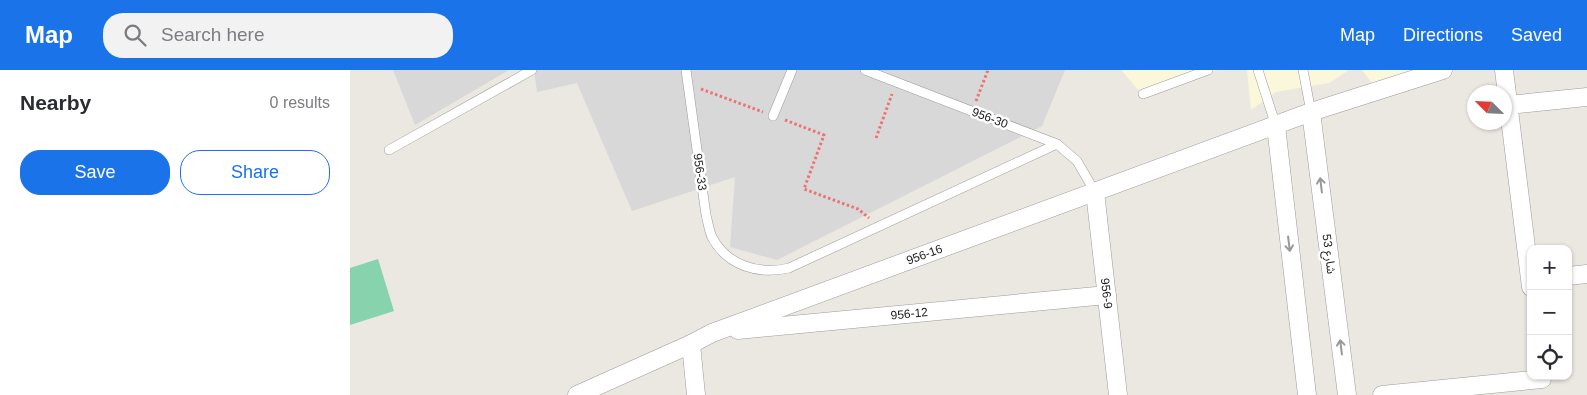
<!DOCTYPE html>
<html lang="en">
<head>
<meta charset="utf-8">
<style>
  :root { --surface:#fff; --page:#f2f2f3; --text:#2b2b33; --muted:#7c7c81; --line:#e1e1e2; --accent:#1a73e8 }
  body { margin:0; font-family:Arial,"Noto Sans Arabic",sans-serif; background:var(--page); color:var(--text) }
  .controls { position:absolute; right:15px; bottom:15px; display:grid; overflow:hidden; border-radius:10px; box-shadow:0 1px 4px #0004 }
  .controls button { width:45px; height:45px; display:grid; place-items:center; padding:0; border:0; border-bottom:1px solid var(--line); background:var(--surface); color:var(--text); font:25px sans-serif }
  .compass { position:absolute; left:1117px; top:15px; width:45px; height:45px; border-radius:50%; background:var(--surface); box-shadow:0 1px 4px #0004; rotate:294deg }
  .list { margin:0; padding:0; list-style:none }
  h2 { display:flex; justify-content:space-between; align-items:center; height:65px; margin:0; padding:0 20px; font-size:21px }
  h2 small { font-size:16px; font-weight:400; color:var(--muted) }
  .actions { display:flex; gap:10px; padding:15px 20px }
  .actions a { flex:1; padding:11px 0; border:1px solid var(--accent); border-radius:20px; text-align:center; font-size:18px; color:var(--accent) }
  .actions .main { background:var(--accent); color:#fff }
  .icon { flex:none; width:28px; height:28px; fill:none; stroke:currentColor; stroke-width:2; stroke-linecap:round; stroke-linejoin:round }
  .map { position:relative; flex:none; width:1237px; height:325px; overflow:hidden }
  header { display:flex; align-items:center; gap:30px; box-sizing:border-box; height:70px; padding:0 25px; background:var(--accent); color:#fff }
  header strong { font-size:24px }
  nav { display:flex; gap:28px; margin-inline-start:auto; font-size:18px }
  .search { width:350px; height:45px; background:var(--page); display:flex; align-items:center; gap:12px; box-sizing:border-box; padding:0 18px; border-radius:20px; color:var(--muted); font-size:19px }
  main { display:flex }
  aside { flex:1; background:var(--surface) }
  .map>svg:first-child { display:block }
  .residential { fill:#d9d8d8 }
  .education { fill:#fbf7db }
  .pitch { fill:#86d3ad }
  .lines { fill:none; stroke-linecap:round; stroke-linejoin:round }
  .lane-casing { stroke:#9c9c9c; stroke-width:10 }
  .street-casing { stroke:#9c9c9c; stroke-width:19 }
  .path { stroke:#ea7374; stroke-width:3; stroke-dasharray:2.5 2.5; stroke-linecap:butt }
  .lane { stroke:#fff; stroke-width:9 }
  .street { stroke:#fff; stroke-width:18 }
  .oneway { stroke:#989898 }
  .labels { text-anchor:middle; stroke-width:5; stroke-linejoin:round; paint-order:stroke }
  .street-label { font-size:12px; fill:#1b1b1b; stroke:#fff }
</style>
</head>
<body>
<header>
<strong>Map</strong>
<div class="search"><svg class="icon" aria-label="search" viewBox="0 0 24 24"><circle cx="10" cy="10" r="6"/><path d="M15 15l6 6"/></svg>Search here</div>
<nav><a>Map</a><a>Directions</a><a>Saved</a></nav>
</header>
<main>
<aside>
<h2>Nearby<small>0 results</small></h2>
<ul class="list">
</ul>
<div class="actions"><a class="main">Save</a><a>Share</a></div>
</aside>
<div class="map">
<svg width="1237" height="325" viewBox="0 0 1237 325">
  <rect width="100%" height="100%" fill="#ebe7e1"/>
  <!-- residential -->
  <g class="residential">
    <path d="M43,0H159L65,55Z"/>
    <path d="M184,0H715L692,56L427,190L380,177L385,107L282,141L227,13L187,22Z"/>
  </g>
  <!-- education -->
  <g class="education">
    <path d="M771,0H868L790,22Z"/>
    <path d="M897,0H999L979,13L926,22L901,40Z"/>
    <path d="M1012,0H1071L1025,17Z"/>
  </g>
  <!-- pitch -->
  <path class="pitch" d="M28,189L44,241L0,255V198Z"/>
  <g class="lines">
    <defs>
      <g id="lane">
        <path d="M336,0L356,145C358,152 359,161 362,167C377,196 409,205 439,198L707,74"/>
        <path d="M515,0L707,74L727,91L745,122"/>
        <path d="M908,0L926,56"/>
        <path d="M953,0L961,42"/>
        <path d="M793,24L858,0"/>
        <path d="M423,46L442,0"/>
        <path d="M39,80L182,0"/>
      </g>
      <g id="street">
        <path d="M1154,0L1181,217"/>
        <path d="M1158,35L1237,27"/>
        <path d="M961,42L997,325"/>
        <path d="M926,56L957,325"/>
        <path id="s1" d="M745,122L768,325"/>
        <path d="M1218,206L1237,204"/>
        <path id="s2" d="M388,260L757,225"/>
        <path d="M341,274L346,325"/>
        <path id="s3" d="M227,325L341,274L362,263L961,42L1093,0"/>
        <path d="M1032,325L1192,309"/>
      </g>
    </defs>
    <!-- lane casing -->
    <use href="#lane" class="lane-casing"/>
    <!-- street casing -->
    <use href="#street" class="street-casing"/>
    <!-- path -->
    <g class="path">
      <path d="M351,19L413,42"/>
      <path d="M626,31L638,0"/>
      <path d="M435,50L474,65L454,119L508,139L519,148"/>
      <path d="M526,68L542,24"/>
    </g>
    <!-- lane -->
    <use href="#lane" class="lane"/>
    <!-- street -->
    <use href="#street" class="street"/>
  </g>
  <!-- one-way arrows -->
  <defs><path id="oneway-shaft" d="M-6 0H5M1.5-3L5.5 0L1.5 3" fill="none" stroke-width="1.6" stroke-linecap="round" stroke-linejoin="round" transform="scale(1.25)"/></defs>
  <g class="oneway">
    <use href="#oneway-shaft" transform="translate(971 115) rotate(-97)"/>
    <use href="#oneway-shaft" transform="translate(939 174) rotate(83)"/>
    <use href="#oneway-shaft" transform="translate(991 277) rotate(-97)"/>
  </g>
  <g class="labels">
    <!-- street labels -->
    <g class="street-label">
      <text transform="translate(640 48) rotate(21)" y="4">956-30</text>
      <text transform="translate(350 102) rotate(82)" y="4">956-33</text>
      <text transform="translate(979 184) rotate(83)" y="4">شارع 53</text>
      <text dy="4" stroke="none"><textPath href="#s3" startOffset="375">956-16</textPath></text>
      <text dy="4" stroke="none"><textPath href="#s1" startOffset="102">956-9</textPath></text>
      <text dy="4" stroke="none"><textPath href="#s2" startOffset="172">956-12</textPath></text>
    </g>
  </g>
</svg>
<div class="controls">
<button>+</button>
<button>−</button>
<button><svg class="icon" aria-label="locate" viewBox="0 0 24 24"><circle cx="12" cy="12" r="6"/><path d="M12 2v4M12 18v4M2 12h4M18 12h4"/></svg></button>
</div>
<svg class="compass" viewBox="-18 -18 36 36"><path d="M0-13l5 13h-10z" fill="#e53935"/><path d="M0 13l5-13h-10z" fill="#7c7c81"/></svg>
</div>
</main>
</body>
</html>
